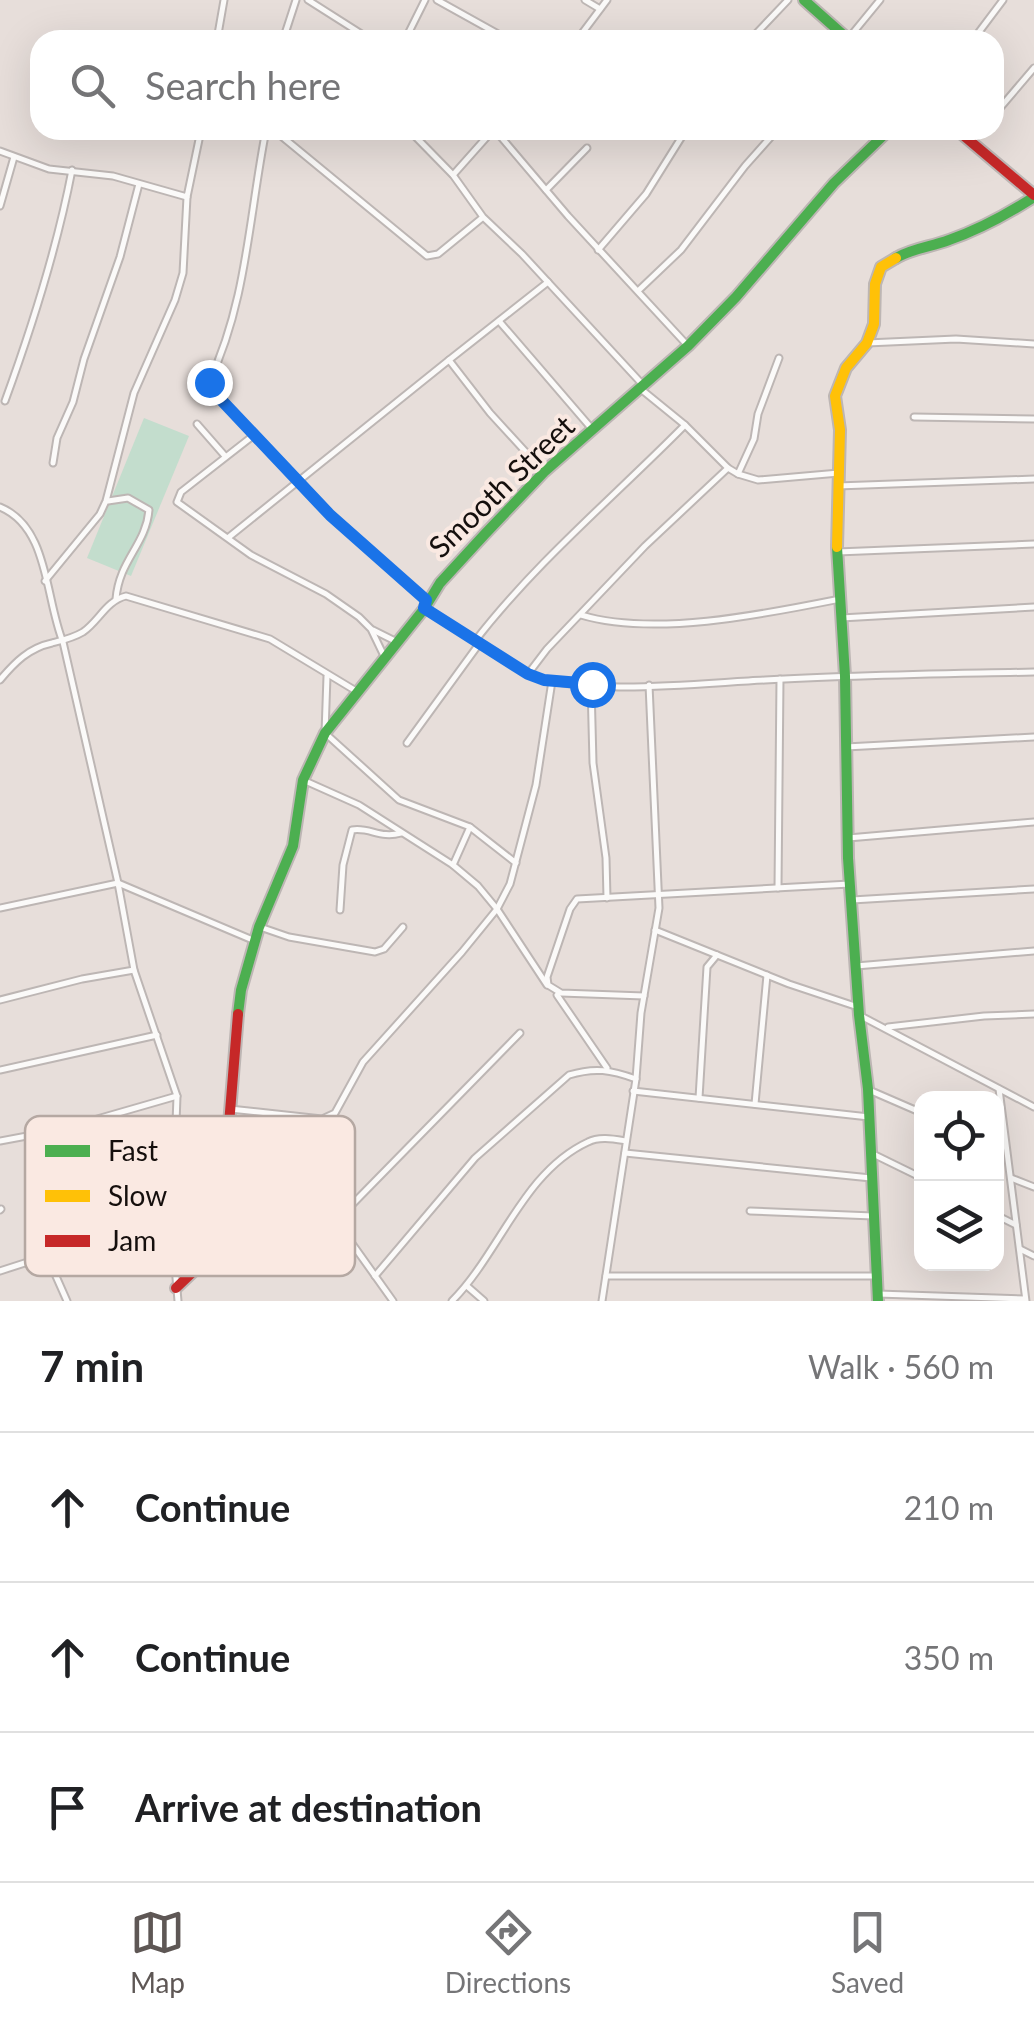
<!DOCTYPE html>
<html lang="en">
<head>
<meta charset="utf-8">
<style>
  :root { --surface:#fff; --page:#f2f2f2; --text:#202124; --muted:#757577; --line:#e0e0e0; --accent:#5e5755 }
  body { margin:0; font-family:Lato,sans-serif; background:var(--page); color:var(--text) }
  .controls { position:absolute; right:30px; bottom:30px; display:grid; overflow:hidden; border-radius:20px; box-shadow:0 10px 40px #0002 }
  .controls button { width:90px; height:90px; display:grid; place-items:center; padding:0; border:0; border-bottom:2px solid var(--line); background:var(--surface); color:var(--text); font:50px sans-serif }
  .stop { position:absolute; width:30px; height:30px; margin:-22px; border:8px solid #1a73e8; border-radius:50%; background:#fff }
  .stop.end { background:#1a73e8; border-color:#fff; box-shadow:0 2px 10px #0008 }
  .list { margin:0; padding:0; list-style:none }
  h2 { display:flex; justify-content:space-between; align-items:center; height:130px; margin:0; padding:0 40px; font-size:42px }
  h2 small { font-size:32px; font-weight:400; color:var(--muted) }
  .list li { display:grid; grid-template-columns:65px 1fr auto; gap:30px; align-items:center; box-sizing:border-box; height:150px; padding:0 40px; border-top:2px solid var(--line) }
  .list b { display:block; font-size:38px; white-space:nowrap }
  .list em { font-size:32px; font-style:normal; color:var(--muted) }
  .icon { flex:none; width:55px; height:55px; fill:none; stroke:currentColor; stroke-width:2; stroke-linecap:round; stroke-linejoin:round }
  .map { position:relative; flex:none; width:1034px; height:1301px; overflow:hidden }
  .search { position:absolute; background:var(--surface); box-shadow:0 10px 40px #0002; left:30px; right:30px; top:30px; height:110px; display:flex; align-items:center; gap:25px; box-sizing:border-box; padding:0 35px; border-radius:30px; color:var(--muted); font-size:38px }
  .sheet { height:580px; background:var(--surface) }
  nav { display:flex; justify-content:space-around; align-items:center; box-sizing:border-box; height:140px; border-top:2px solid var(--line); background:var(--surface); font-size:28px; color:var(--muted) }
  nav a { display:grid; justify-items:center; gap:5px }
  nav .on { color:var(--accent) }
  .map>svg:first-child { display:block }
  .green { fill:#c3ddcd }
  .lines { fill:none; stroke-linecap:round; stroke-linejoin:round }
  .street-casing { stroke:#bdb6b4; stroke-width:9 }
  .fast-casing { stroke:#bdb6b4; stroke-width:14 }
  .slow-casing { stroke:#bdb6b4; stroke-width:14 }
  .jam-casing { stroke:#bdb6b4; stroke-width:14 }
  .street { stroke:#fbfaf9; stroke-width:5 }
  .fast { stroke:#4caf50; stroke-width:10 }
  .slow { stroke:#ffc107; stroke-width:10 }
  .jam { stroke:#c62828; stroke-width:10 }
  .route { stroke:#1a73e8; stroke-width:12 }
  .labels { text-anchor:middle; stroke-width:8; stroke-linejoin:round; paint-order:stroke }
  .street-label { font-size:30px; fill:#150f0d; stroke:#fae9e2 }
  .key { fill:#fae9e2; stroke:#b5a8a2; stroke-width:2.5 }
  .key-label { font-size:28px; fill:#150f0d }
</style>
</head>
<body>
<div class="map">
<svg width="1034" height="1301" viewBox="0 0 1034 1301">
  <rect width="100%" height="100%" fill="#e7deda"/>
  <!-- green -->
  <path class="green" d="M144,418L189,436L131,576L87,558Z"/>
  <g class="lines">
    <defs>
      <g id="street">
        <path d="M308,0L371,40"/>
        <path d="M437,0L509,40"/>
        <path d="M585,0L600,9"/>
        <path d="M848,39L880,0"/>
        <path d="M217,40L224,0"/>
        <path d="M283,40L296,0"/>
        <path d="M405,40L425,0"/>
        <path d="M577,40L607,0"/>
        <path d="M750,40L788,0"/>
        <path d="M973,40L1003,0"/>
        <path d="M994,115L1034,68"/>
        <path d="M266,130C249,215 247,302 209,382L210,389L330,515L426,601"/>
        <path d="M274,130L427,256L438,254L482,218"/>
        <path d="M409,130L453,175L483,217L522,254L643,385"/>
        <path d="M495,130L568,216L688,346"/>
        <path d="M972,141L982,130"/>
        <path d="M0,151L49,169L113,176L187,197L201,130"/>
        <path d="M453,175L493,130"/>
        <path d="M546,190L587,148"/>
        <path d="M0,206L14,157"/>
        <path d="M598,250L646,194L686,130"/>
        <path d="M639,290L681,250L745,166L777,130"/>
        <path d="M499,321L592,429"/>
        <path d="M867,343L956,339L1034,344"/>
        <path d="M449,360L548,282"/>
        <path d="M5,401C32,327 57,248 72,170"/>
        <path d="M914,417L1034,419"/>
        <path d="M197,424L225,456"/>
        <path d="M254,435L181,492L177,502L251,555L326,594L359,617L371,629L385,658"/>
        <path d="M53,463L57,438L73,402L84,359L120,257L139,184"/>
        <path d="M728,468L738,474L754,439L758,414L779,358"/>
        <path d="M738,474L758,480L839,473"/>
        <path d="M837,486L1034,479"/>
        <path d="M108,501L128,498L149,510C146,545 119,560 116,599"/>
        <path d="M0,507C49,527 45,598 63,642L118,883L134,970L177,1096L172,1232L178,1301"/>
        <path d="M229,537L449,360L490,413L544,472"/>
        <path d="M837,552L1034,544"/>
        <path d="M45,581L100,514L106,501L134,393L175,300L183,273L187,197"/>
        <path d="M424,609L528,674C586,697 701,683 765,680C855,675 944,674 1034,672"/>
        <path d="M581,615C654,637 765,614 840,599"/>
        <path d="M841,618L1034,607"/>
        <path d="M373,630L397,642"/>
        <path d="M475,641C537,561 614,497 685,425"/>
        <path d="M528,674L547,649L645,546L728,468L685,425L642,390"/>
        <path d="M327,676L325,733L399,800L470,827L516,863"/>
        <path d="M0,680C15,662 29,648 52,643C64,640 73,638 83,632C99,621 106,601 126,596L270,639L356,691"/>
        <path d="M591,685L593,763L606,858L607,898"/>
        <path d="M407,743L479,644"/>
        <path d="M846,747L1034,737"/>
        <path d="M303,780L359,805L453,865L478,886L497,909L547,985"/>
        <path d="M848,838L1034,822"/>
        <path d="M453,865L470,827"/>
        <path d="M778,888L780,679"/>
        <path d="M852,900L1034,889"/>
        <path d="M0,908L118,883L255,941"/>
        <path d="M340,910L343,865L352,830C370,827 380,839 401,833"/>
        <path d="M260,927L289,937L375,952L384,949L403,927"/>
        <path d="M655,930L789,984L858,1007"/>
        <path d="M856,966L1034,951"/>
        <path d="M557,995L607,1068"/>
        <path d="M644,996L561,993L548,985L547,977L570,909L577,899L850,884"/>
        <path d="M0,1000L82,979L134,970"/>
        <path d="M859,1015L1034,1107"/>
        <path d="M888,1027L984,1016L1034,1014"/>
        <path d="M0,1070L157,1035"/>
        <path d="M999,1089L1026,1301"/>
        <path d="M869,1090L922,1113"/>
        <path d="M633,1091L869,1117"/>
        <path d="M699,1098L707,967L717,955"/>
        <path d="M755,1104L767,975"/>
        <path d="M230,1109L322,1119L335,1113L363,1062L462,952L497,909L510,884L536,785L552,681"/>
        <path d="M0,1141L59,1130L177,1096"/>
        <path d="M625,1153L871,1178"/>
        <path d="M873,1154L922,1178"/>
        <path d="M226,1161L311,1194L336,1221L393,1301"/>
        <path d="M1011,1178L1034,1187"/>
        <path d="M63,1193L108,1181L173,1175"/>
        <path d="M0,1210L1,1209"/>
        <path d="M750,1211L873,1216"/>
        <path d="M996,1215L1016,1225"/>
        <path d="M336,1221L520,1033"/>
        <path d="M1020,1249L1034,1256"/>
        <path d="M47,1256L67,1301"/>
        <path d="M177,1263L199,1266"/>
        <path d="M0,1271L65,1250L172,1232"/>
        <path d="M375,1276L475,1158L569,1075C595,1067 611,1070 636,1079"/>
        <path d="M606,1276H878"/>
        <path d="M468,1287L484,1301"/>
        <path d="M878,1294L1025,1299"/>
        <path d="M452,1301C500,1253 523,1172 588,1142C599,1136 614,1139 626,1141"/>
        <path d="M602,1301L636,1079L641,1013L659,908L649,685"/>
      </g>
      <g id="fast">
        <path d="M804,0L849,40"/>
        <path d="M896,258C913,248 931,247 949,240C981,229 1006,215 1034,197"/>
        <path d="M837,547L845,676L848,858L859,1015L868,1089L878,1301"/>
        <path d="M238,1014L241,990L259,927L293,846L303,780L325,733L424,609L440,583L485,534L544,472L688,346L736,297L834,183L889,130"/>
      </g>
      <path id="slow" d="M837,547L840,430L835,396L846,368L867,343L874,324L875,284L881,267L896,258"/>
      <g id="jam">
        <path d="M957,130L1034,195"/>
        <path d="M176,1288L199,1266L206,1249L226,1161L238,1014"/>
      </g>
    </defs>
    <!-- street casing -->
    <use href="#street" class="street-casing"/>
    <!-- fast casing -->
    <use href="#fast" class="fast-casing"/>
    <!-- slow casing -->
    <use href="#slow" class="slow-casing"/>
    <!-- jam casing -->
    <use href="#jam" class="jam-casing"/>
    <!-- street -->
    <use href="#street" class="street"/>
    <!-- fast -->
    <use href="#fast" class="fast"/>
    <!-- slow -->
    <use href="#slow" class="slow"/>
    <!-- jam -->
    <use href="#jam" class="jam"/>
  </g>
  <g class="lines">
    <!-- route -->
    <path class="route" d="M209,382L210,388L330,515L426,600L424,608L528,674L544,680L592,684"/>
  </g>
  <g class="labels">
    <!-- street labels -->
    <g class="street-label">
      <text transform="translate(502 487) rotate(-44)" y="10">Smooth Street</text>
    </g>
  </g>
  <!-- legend -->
  <rect x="25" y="1116" width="330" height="160" rx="15" class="key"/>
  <rect x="45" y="1145" width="45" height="12" fill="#4caf50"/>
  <rect x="45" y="1190" width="45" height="12" fill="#ffc107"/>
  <rect x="45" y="1235" width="45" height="12" fill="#c62828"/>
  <g class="key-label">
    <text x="108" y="1161">Fast</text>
    <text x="108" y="1206">Slow</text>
    <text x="108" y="1251">Jam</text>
  </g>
</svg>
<div class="controls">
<button><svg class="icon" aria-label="locate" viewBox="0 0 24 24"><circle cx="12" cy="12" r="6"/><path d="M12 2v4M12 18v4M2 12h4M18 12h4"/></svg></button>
<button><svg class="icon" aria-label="layers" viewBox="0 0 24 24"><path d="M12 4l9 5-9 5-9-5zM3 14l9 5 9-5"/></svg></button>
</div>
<div class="stop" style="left:592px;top:684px"></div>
<div class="stop end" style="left:209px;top:382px"></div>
<div class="search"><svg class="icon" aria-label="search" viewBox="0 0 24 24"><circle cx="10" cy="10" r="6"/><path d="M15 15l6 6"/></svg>Search here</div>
</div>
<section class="sheet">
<h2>7 min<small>Walk · 560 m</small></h2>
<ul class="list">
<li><svg class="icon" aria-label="ahead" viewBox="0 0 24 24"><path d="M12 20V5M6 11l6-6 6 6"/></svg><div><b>Continue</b></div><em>210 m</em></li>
<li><svg class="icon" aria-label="ahead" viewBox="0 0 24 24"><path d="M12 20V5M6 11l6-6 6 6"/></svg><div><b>Continue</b></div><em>350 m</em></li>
<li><svg class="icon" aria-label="arrive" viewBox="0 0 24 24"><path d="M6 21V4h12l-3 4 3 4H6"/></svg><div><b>Arrive at destination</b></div></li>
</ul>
</section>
<nav>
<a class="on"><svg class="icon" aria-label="map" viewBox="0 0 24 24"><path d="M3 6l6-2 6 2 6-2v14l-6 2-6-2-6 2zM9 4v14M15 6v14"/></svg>Map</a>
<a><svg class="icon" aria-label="directions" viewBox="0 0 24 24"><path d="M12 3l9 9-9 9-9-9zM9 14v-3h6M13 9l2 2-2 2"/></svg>Directions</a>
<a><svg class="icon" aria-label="saved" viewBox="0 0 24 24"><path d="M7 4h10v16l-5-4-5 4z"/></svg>Saved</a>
</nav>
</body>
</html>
